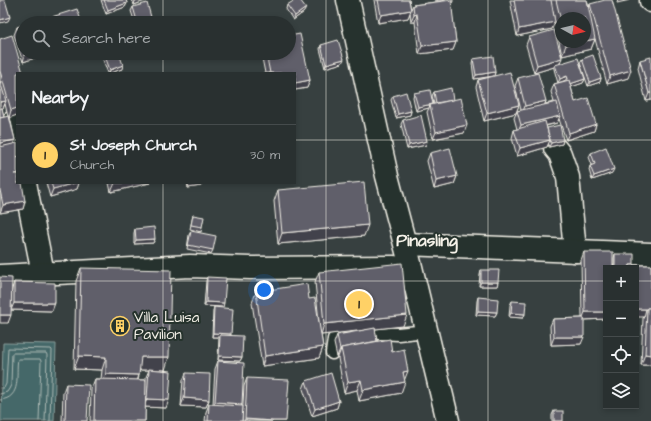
<!DOCTYPE html>
<html lang="en">
<head>
<meta charset="utf-8">
<style>
  :root { --surface:#293030; --page:#313838; --text:#f1f3f6; --muted:#a5a9ab; --line:#454b4c; --accent:#ffd166 }
  body { margin:0; font-family:"Architects Daughter",sans-serif; background:var(--page); color:var(--text) }
  .controls { position:absolute; right:12px; bottom:12px; display:grid; overflow:hidden; border-radius:0px; box-shadow:0 2px 6px #0003 }
  .controls button { width:36px; height:36px; display:grid; place-items:center; padding:0; border:0; border-bottom:1px solid var(--line); background:var(--surface); color:var(--text); font:20px sans-serif }
  .compass { position:absolute; left:555px; top:12px; width:36px; height:36px; border-radius:50%; background:var(--surface); box-shadow:0 2px 6px #0003; rotate:98deg }
  .you { position:absolute; left:264px; top:290px; width:14px; height:14px; margin:-10px; border:3px solid #fff; border-radius:50%; background:#1a73e8; box-shadow:0 0 0 6px #1a73e833 }
  .badge { display:grid; place-items:center; width:26px; height:26px; border-radius:50%; background:var(--accent); color:#111; font-size:13px; font-weight:700 }
  .pin { position:absolute; translate:-50% -50%; border:2px solid #fff; box-shadow:0 1px 4px #0006 }
  .list { margin:0; padding:0; list-style:none }
  h2 { display:flex; justify-content:space-between; align-items:center; height:52px; margin:0; padding:0 16px; font-size:17px }
  h2 small { font-size:13px; font-weight:400; color:var(--muted) }
  .list li { display:grid; grid-template-columns:26px 1fr auto; gap:12px; align-items:center; box-sizing:border-box; height:60px; padding:0 16px; border-top:1px solid var(--line) }
  .list b { display:block; font-size:15px; white-space:nowrap }
  .list p { margin:0; font-size:13px; white-space:nowrap; color:var(--muted) }
  .list em { font-size:13px; font-style:normal; color:var(--muted) }
  .icon { flex:none; width:22px; height:22px; fill:none; stroke:currentColor; stroke-width:2; stroke-linecap:round; stroke-linejoin:round }
  .map { position:relative; flex:none; width:651px; height:421px; overflow:hidden }
  .search { position:absolute; background:var(--surface); box-shadow:0 2px 6px #0003; left:16px; top:16px; width:280px; height:44px; display:flex; align-items:center; gap:10px; box-sizing:border-box; padding:0 14px; border-radius:22px; color:var(--muted); font-size:15px }
  .panel { position:absolute; background:var(--surface); box-shadow:0 2px 6px #0003; left:16px; top:72px; width:280px; height:112px; border-radius:0px }
  .map>svg:first-child { display:block }
  .water { fill:#446869; stroke:#8a9f9c }
  .lines { fill:none; stroke-linecap:round; stroke-linejoin:round }
  .shore { stroke:#aebab5; stroke-width:1 }
  .service-casing { stroke:#f4f1e8; stroke-width:15 }
  .minor-casing { stroke:#f4f1e8; stroke-width:25 }
  .tertiary-casing { stroke:#f4f1e8; stroke-width:25 }
  .secondary-casing { stroke:#f4f1e8; stroke-width:25 }
  .service { stroke:#26332d; stroke-width:12 }
  .minor { stroke:#26332d; stroke-width:22 }
  .tertiary { stroke:#26332d; stroke-width:22 }
  .secondary { stroke:#26332d; stroke-width:22 }
  .wall { fill:#53525c; stroke:#f4f1e8; fill-rule:evenodd }
  .shaded-wall { fill:#43424b; stroke:#f4f1e8 }
  .building { fill:#605f6b; stroke:#f4f1e8 }
  .grid { fill:none; stroke:#f4f1e8; stroke-width:1; stroke-opacity:0.55 }
  .labels { text-anchor:middle; stroke-width:4; stroke-linejoin:round; paint-order:stroke }
  .poi-label { font-size:15px; fill:#f4f1e8; stroke:#26332d; text-anchor:start }
  .quarter-label { font-size:17px; font-weight:bold; fill:#f4f1e8; stroke:#26332d }
</style>
</head>
<body>
<div class="map">
<svg width="651" height="421" viewBox="0 0 651 421">
  <rect width="100%" height="100%" fill="#374040"/>
  <filter id="ink" filterUnits="userSpaceOnUse"><feTurbulence type="fractalNoise" baseFrequency=".025" numOctaves="2"/><feDisplacementMap in="SourceGraphic" scale="8" xChannelSelector="R" yChannelSelector="G"/><feConvolveMatrix kernelMatrix="1 2 1 2 8 2 1 2 1" color-interpolation-filters="sRGB"/></filter>
  <g filter="url(#ink)">
    <!-- water -->
    <path class="water" d="M3,343L56,344L54,421H1Z"/>
    <g class="lines">
      <!-- shore -->
      <g class="shore">
        <path d="M0,388H4L6,384L8,348L51,349L52,350L50,421"/>
        <path d="M0,394L7,392L9,389L11,385L12,353H46L47,355L45,421"/>
        <path d="M0,400C23,398 15,374 18,359H40L41,361L39,421"/>
      </g>
      <defs>
        <path id="service" d="M332,353L334,339L348,334L363,332L398,334L427,331"/>
        <g id="minor">
          <path d="M651,0V1"/>
          <path d="M13,122L17,145"/>
          <path d="M555,148L560,154L568,177L575,251"/>
          <path d="M25,183L43,273"/>
          <path d="M406,244L651,254"/>
        </g>
        <path id="tertiary" d="M0,276L190,266L250,268L394,267"/>
        <path id="secondary" d="M348,0L387,176L411,267L448,421"/>
      </defs>
      <!-- service casing -->
      <use href="#service" class="service-casing"/>
      <!-- minor casing -->
      <use href="#minor" class="minor-casing"/>
      <!-- tertiary casing -->
      <use href="#tertiary" class="tertiary-casing"/>
      <!-- secondary casing -->
      <use href="#secondary" class="secondary-casing"/>
      <!-- service -->
      <use href="#service" class="service"/>
      <!-- minor -->
      <use href="#minor" class="minor"/>
      <!-- tertiary -->
      <use href="#tertiary" class="tertiary"/>
      <!-- secondary -->
      <use href="#secondary" class="secondary"/>
    </g>
    <!-- wall -->
    <g class="wall">
      <path d="M101,0H126L127,3L125,7L106,14Z"/>
      <path d="M132,0H147L134,5Z"/>
      <path d="M374,0H409L411,9L413,5L435,2V0H453V1L451,6L456,42L453,50L419,54L415,22H411L410,13L408,18L378,23Z"/>
      <path d="M510,0H587L589,9L590,4L628,78L607,84L595,39L591,49L562,56L553,12L552,29L517,36ZM561,18L585,42H561Z"/>
      <path d="M287,5L304,12L293,20L286,9Z"/>
      <path d="M133,7L151,17L149,21L143,23H135L131,11Z"/>
      <path d="M23,25V53H45L44,55L23,62L14,35L17,27Z"/>
      <path d="M529,37L560,64L585,79L583,83L571,87L575,102L596,124L594,131L566,140L559,119L557,123L546,126L547,129V128L563,140L562,144L549,147L548,143L547,147L517,156L512,138L514,130L517,129L514,118L517,111L521,110L515,86L518,78L546,101L545,104L554,102L551,92L554,84L558,83L554,69V67L534,73L526,45Z"/>
      <path d="M0,39L17,115L10,117L15,140L13,144L17,183L25,201L23,209L0,213ZM5,104L8,117L4,118V117L2,109L3,108Z"/>
      <path d="M321,45L342,63L325,68L320,49Z"/>
      <path d="M47,53H63L49,58Z"/>
      <path d="M261,53H289L310,80L307,88L295,90V73H265Z"/>
      <path d="M105,56L122,69L110,73H108L103,60Z"/>
      <path d="M473,59L495,72L494,76L519,105L516,113L484,121L476,87L478,80L492,76L474,79L472,63Z"/>
      <path d="M582,59L601,78L600,82L588,86L580,63Z"/>
      <path d="M640,60L651,100L646,101L638,68Z"/>
      <path d="M434,92L453,100L464,133L433,139L427,112L429,108L416,111L413,97L414,93L433,104H434L432,96Z"/>
      <path d="M393,96L411,111L410,115L396,118L391,100Z"/>
      <path d="M403,120L426,145L407,149L401,124Z"/>
      <path d="M430,153L457,176L454,184L434,189L427,161Z"/>
      <path d="M591,153L612,173L592,180L589,170L590,166L592,165L589,157Z"/>
      <path d="M46,183H79L77,189L50,197Z"/>
      <path d="M109,183H150L111,192Z"/>
      <path d="M187,183H202L201,186L188,188Z"/>
      <path d="M278,190L364,236L278,244L274,201Z"/>
      <path d="M193,215L202,227L201,232L190,229Z"/>
      <path d="M135,229L155,239L153,243L134,244V233Z"/>
      <path d="M191,231L213,250L211,254L187,249L189,235Z"/>
      <path d="M584,252L606,268V319L584,320L581,344L551,345L550,326L553,319L582,318L581,260Z"/>
      <path d="M615,254L634,265H651V365H641L643,318L644,317L636,268H614V258Z"/>
      <path d="M81,268L165,370H153L166,408L145,407V421H90L91,389L95,379H101L102,370L74,369L76,281ZM140,370H149L146,377V380H138Z"/>
      <path d="M481,270L498,282L497,286H479L480,274Z"/>
      <path d="M319,272L403,326L375,329L377,341L392,352L404,381L401,393L359,401L357,390L344,393L338,358V357H337L334,343L337,335L362,330L321,335L323,347L319,358L262,366L252,303L256,292L309,299L320,332L315,282Z"/>
      <path d="M207,277L223,307L204,306L206,281Z"/>
      <path d="M14,282L52,311L11,310L8,323L12,289Z"/>
      <path d="M478,297L497,312L495,316L476,315L477,301Z"/>
      <path d="M512,301L525,314L523,318L509,317L510,305Z"/>
      <path d="M214,307L231,335L242,357L240,361L218,360L219,337H212L213,311Z"/>
      <path d="M218,361L241,406L242,421H205L206,412L209,404H213L215,369Z"/>
      <path d="M186,373L209,400L206,407L181,406L183,380Z"/>
      <path d="M247,378L286,421H242L244,386Z"/>
      <path d="M306,381L339,401L337,408L312,416L303,389Z"/>
      <path d="M66,384L87,421H62L63,392Z"/>
      <path d="M554,411L563,421H552V415Z"/>
    </g>
    <!-- shaded-wall -->
    <g class="shaded-wall">
      <path d="M139,0H147L134,5L135,1Z"/>
      <path d="M618,0H630L617,3Z"/>
      <path d="M127,3L125,7L106,14L108,10Z"/>
      <path d="M306,8L304,12L293,20L295,16Z"/>
      <path d="M411,10L408,18L378,23L381,15Z"/>
      <path d="M417,14L415,22H411L414,15Z"/>
      <path d="M10,17L8,21L0,23V20Z"/>
      <path d="M151,17L149,21L143,23H136L137,21Z"/>
      <path d="M555,22L552,29L517,36L519,29Z"/>
      <path d="M595,39L591,49L562,56L566,45L581,42H585V41Z"/>
      <path d="M456,42L453,50L419,54L422,46Z"/>
      <path d="M29,53H45L44,55L23,62L25,54Z"/>
      <path d="M50,53H63L49,58Z"/>
      <path d="M562,58L559,65H555L554,67L534,73L537,65Z"/>
      <path d="M344,59L342,63L325,68L326,64Z"/>
      <path d="M123,65L122,69L110,73H109L110,70Z"/>
      <path d="M631,70L628,78L607,84L610,76Z"/>
      <path d="M495,72L494,76L474,79L476,75Z"/>
      <path d="M567,76L566,80L558,83L560,79Z"/>
      <path d="M601,78L600,82L588,86L590,82Z"/>
      <path d="M585,79L583,83L568,88L570,84Z"/>
      <path d="M310,80L307,88L295,90V83Z"/>
      <path d="M649,93H651V100L646,101Z"/>
      <path d="M6,101L3,108L0,109V102Z"/>
      <path d="M546,101L543,109L522,114L525,106Z"/>
      <path d="M433,104L430,105L429,108L416,111L418,107Z"/>
      <path d="M519,105L516,113L484,121L487,113Z"/>
      <path d="M17,108V115L9,118L11,110Z"/>
      <path d="M411,111L410,115L396,118L398,114Z"/>
      <path d="M560,116L557,123L518,132L521,125Z"/>
      <path d="M596,124L594,131L566,140L569,133Z"/>
      <path d="M467,125L464,133L433,139L436,132Z"/>
      <path d="M15,140L12,148L0,150V143Z"/>
      <path d="M550,140L547,147L517,156L520,148Z"/>
      <path d="M563,140L562,144L549,147L551,143Z"/>
      <path d="M427,141L426,145L407,149L409,145Z"/>
      <path d="M614,169L612,173L592,180L594,176Z"/>
      <path d="M457,176L454,184L434,189L436,181Z"/>
      <path d="M75,183H79L77,189L50,197L53,189Z"/>
      <path d="M115,183H150L111,192Z"/>
      <path d="M197,183H202L201,186L188,188L189,184Z"/>
      <path d="M25,201L23,209L0,213L3,205Z"/>
      <path d="M368,225L364,236L278,244L282,233Z"/>
      <path d="M155,239L153,243L134,244L136,240Z"/>
      <path d="M481,282H498L497,286H479Z"/>
      <path d="M206,302L224,303L223,307L204,306Z"/>
      <path d="M14,303H55L52,311L11,310Z"/>
      <path d="M636,309H646L644,317H636Z"/>
      <path d="M478,311L497,312L495,316L476,315Z"/>
      <path d="M585,312H606V319L582,320Z"/>
      <path d="M511,313L525,314L523,318L509,317Z"/>
      <path d="M0,315H11L8,323H0Z"/>
      <path d="M407,315L403,326L321,335L324,324Z"/>
      <path d="M213,333L231,334L230,338L220,335L219,337H212Z"/>
      <path d="M554,337H584L581,344L551,345Z"/>
      <path d="M323,347L319,358L262,366L265,356Z"/>
      <path d="M340,349H341L338,357H337Z"/>
      <path d="M645,354L651,355V365H641Z"/>
      <path d="M79,356L106,357L102,370L74,369Z"/>
      <path d="M219,356L242,357L240,361L218,360Z"/>
      <path d="M141,357H169L165,370H136Z"/>
      <path d="M408,371L404,381L403,372Z"/>
      <path d="M106,374L139,375L135,388L101,387Z"/>
      <path d="M361,380L357,390L344,393L348,382Z"/>
      <path d="M405,382L401,393L359,401L363,390Z"/>
      <path d="M184,398L209,400L206,407L181,406Z"/>
      <path d="M147,399L169,400L166,408L144,407Z"/>
      <path d="M339,401L337,408L312,416L315,409Z"/>
      <path d="M215,402L242,404L239,411L212,410Z"/>
      <path d="M245,419L273,421H244Z"/>
    </g>
    <!-- building -->
    <g class="building">
      <path d="M0,0H5L10,17L0,20Z"/>
      <path d="M104,0H126L127,3L108,10Z"/>
      <path d="M295,0H300L306,8L295,16L287,5Z"/>
      <path d="M378,0H409L411,10L381,15Z"/>
      <path d="M437,0H449L437,2Z"/>
      <path d="M451,0L456,42L422,46L417,14L414,15L413,5Z"/>
      <path d="M514,0H551L555,22L519,29Z"/>
      <path d="M556,0H587L595,39L585,41V18H561V21Z"/>
      <path d="M605,0H612L631,70L610,76L590,4Z"/>
      <path d="M147,3L151,17L137,21L133,7Z"/>
      <path d="M77,9L82,23H43L42,20Z"/>
      <path d="M38,20L39,23H29Z"/>
      <path d="M23,25V47L17,27Z"/>
      <path d="M554,30L562,58L537,65L529,37Z"/>
      <path d="M300,34L310,80L295,83V73H270L266,53H289V36Z"/>
      <path d="M12,35L23,73H17V108L11,110L0,71V39Z"/>
      <path d="M338,40L344,59L326,64L321,45Z"/>
      <path d="M565,42H581L566,45Z"/>
      <path d="M112,53H119L123,65L110,70L105,56Z"/>
      <path d="M593,55L601,78L590,82L582,59Z"/>
      <path d="M493,56L495,72L476,75L473,59Z"/>
      <path d="M651,57V93H649L640,60Z"/>
      <path d="M578,58L585,79L570,84L567,76L560,79L555,65Z"/>
      <path d="M510,72L519,105L487,113L478,80Z"/>
      <path d="M538,73L546,101L525,106L518,78Z"/>
      <path d="M569,80L575,102L588,98L596,124L569,133L554,84Z"/>
      <path d="M0,81L6,101L0,102Z"/>
      <path d="M451,88L453,100L436,103L434,92Z"/>
      <path d="M430,90L433,104L418,107L414,93Z"/>
      <path d="M406,92L411,111L398,114L393,96Z"/>
      <path d="M461,98L467,125L436,132L430,105Z"/>
      <path d="M557,102L560,116L521,125L517,111Z"/>
      <path d="M0,108H2L4,117L0,118Z"/>
      <path d="M421,115L427,141L409,145L403,120Z"/>
      <path d="M9,116L15,140L0,143V118Z"/>
      <path d="M545,121L550,140L520,148L514,130Z"/>
      <path d="M560,125L563,140L551,143L547,128Z"/>
      <path d="M17,143V173L14,174H17V183H22L25,201L3,205L0,190V147Z"/>
      <path d="M606,147L614,169L594,176L590,166L595,164L591,153Z"/>
      <path d="M450,148L457,176L436,181L430,153Z"/>
      <path d="M364,182L368,225L282,233L278,190Z"/>
      <path d="M51,183H75L53,189Z"/>
      <path d="M193,215L204,217L202,227L191,225Z"/>
      <path d="M154,227L155,239L136,240L135,229Z"/>
      <path d="M191,231L216,236L213,250L188,245Z"/>
      <path d="M584,252H613V268H606V312H585Z"/>
      <path d="M615,254H634V265H630L629,268H615Z"/>
      <path d="M402,263L407,315L324,324L319,272Z"/>
      <path d="M630,265H651V308H647V309H636V268H630Z"/>
      <path d="M81,268L171,270L169,357H141L139,375L106,374V357L79,356Z"/>
      <path d="M481,270H499L498,282H481Z"/>
      <path d="M0,277L12,278L11,315H0Z"/>
      <path d="M207,277L226,278L224,303L206,302Z"/>
      <path d="M14,282L55,283V303H14Z"/>
      <path d="M307,284L309,299L315,298L323,347L265,356L256,292Z"/>
      <path d="M478,297L498,299L497,312L478,311Z"/>
      <path d="M512,301L526,302L525,314L511,313Z"/>
      <path d="M214,307L233,309L231,334L213,333Z"/>
      <path d="M647,308H651V355L645,354Z"/>
      <path d="M584,318V337H554L553,319Z"/>
      <path d="M375,328L377,341L341,348V349H340L337,335Z"/>
      <path d="M220,335L243,336L242,357L219,356Z"/>
      <path d="M390,339L392,352L404,349L408,371L403,372L405,382L363,390L361,380L348,382L341,348Z"/>
      <path d="M218,361L244,363L242,404L215,402Z"/>
      <path d="M149,369L171,371L169,400L147,399Z"/>
      <path d="M186,373L210,374L209,400L184,398Z"/>
      <path d="M331,373L339,401L315,409L306,381Z"/>
      <path d="M247,378L289,380L286,421H273L245,419Z"/>
      <path d="M95,379L146,380L145,421H94Z"/>
      <path d="M66,384L89,385L87,421H65Z"/>
      <path d="M209,404L243,406L242,421H208Z"/>
      <rect x="554" y="411" width="9" height="10"/>
    </g>
  </g>
  <!-- grid -->
  <path class="grid" d="M163,0V23M326,0V421M488,0V421M163,53V73M0,140H17M295,140H651M163,183V421M0,281H606M636,281H651"/>
  <!-- icons -->
  <defs>
    <symbol id="building-ring" viewBox="-11 -11 22 22"><circle r="9.5" fill="#26332d" stroke="#ffd166" stroke-width="1.5"/><path d="M-4-6H4V6H1V3H-1V6H-4ZM-2.5-4.3h1.7v1.8h-1.7ZM.8-4.3h1.7v1.8H.8ZM-2.5-1h1.7V.8h-1.7ZM.8-1h1.7V.8H.8Z" fill="#ffd166"/></symbol>
  </defs>
  <g fill-rule="evenodd">
    <use href="#building-ring" x="109" y="315" width="22" height="22"/>
  </g>
  <g class="labels">
    <!-- poi labels -->
    <g class="poi-label">
      <text x="134" y="322">Villa Luisa<tspan x="134" dy="17">Pavilion</tspan></text>
    </g>
    <!-- quarter labels -->
    <g class="quarter-label">
      <text x="427" y="246">Pinasling</text>
    </g>
  </g>
</svg>
<div class="controls">
<button>+</button>
<button>−</button>
<button><svg class="icon" aria-label="locate" viewBox="0 0 24 24"><circle cx="12" cy="12" r="6"/><path d="M12 2v4M12 18v4M2 12h4M18 12h4"/></svg></button>
<button><svg class="icon" aria-label="layers" viewBox="0 0 24 24"><path d="M12 4l9 5-9 5-9-5zM3 14l9 5 9-5"/></svg></button>
</div>
<svg class="compass" viewBox="-18 -18 36 36"><path d="M0-13l5 13h-10z" fill="#e53935"/><path d="M0 13l5-13h-10z" fill="#a5a9ab"/></svg>
<div class="you"></div>
<div class="pin badge" style="left:359px;top:304px">1</div>
<div class="search"><svg class="icon" aria-label="search" viewBox="0 0 24 24"><circle cx="10" cy="10" r="6"/><path d="M15 15l6 6"/></svg>Search here</div>
<section class="panel">
<h2>Nearby<small></small></h2>
<ul class="list">
<li><span class="badge">1</span><div><b>St Joseph Church</b><p>Church</p></div><em>30 m</em></li>
</ul>
</section>
</div>
</body>
</html>
